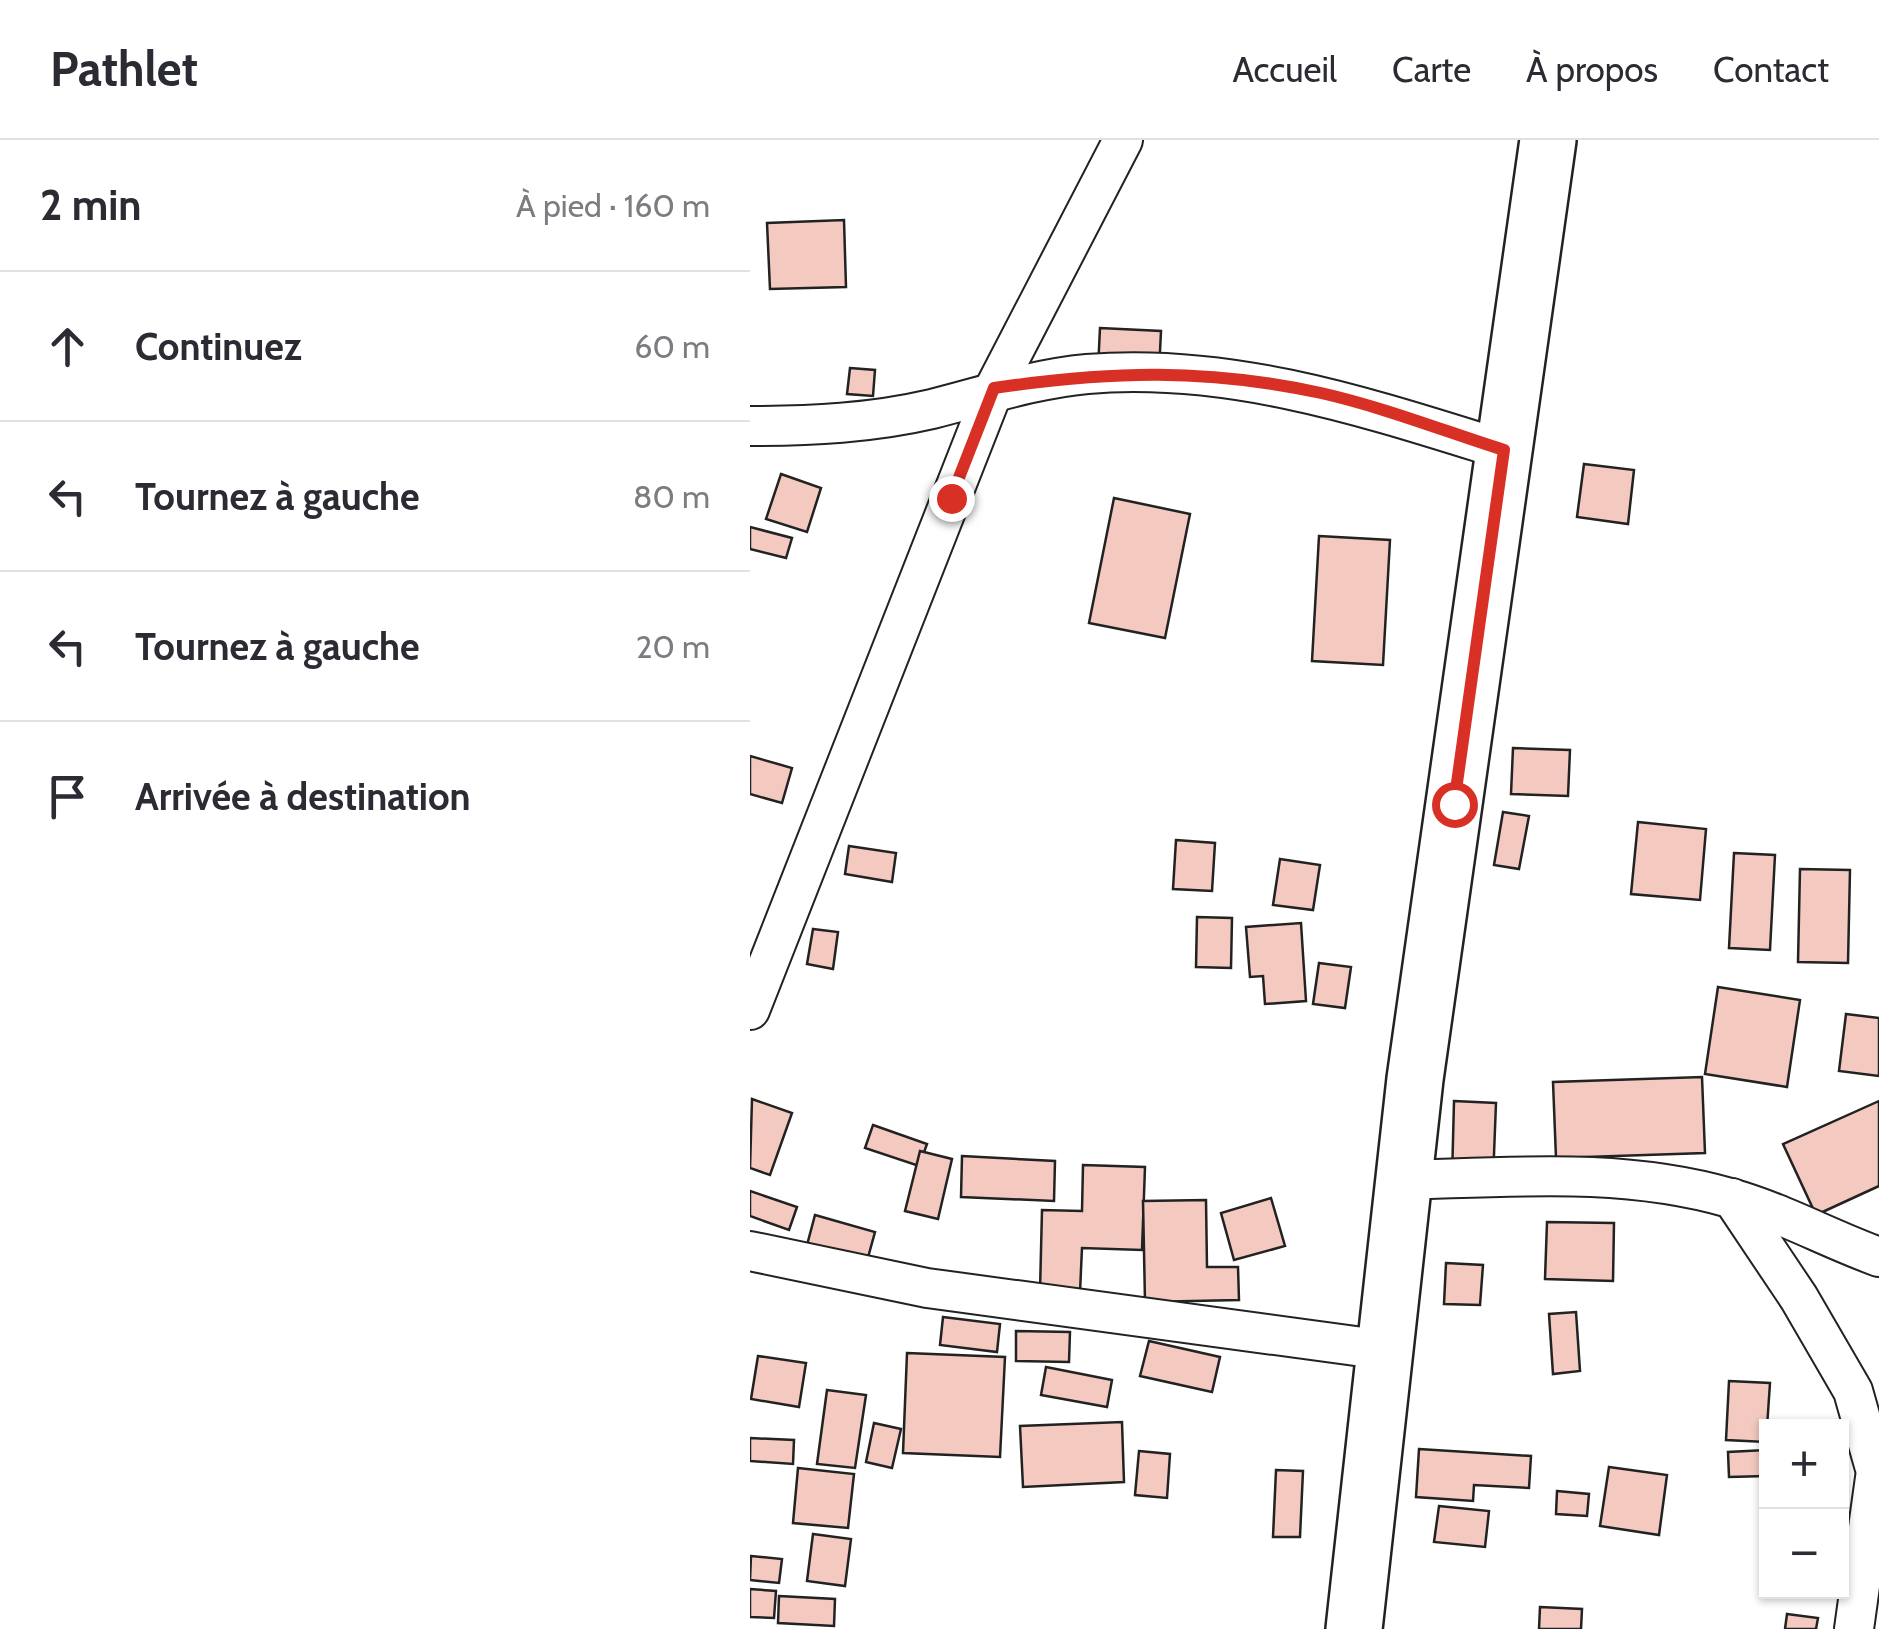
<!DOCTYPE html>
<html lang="fr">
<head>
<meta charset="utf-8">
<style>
  :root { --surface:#fff; --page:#f2f2f3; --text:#2b2b33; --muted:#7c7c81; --line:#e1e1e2 }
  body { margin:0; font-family:Cabin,sans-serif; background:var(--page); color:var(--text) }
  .controls { position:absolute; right:30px; bottom:30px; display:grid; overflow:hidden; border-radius:0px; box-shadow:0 2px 8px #0004 }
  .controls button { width:90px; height:90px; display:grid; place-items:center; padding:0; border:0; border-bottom:2px solid var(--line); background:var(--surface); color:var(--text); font:50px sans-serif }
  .stop { position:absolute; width:30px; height:30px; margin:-22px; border:8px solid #d93025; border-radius:50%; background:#fff }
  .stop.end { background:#d93025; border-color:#fff; box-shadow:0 2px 10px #0008 }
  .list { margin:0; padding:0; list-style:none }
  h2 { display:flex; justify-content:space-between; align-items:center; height:130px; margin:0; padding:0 40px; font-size:42px }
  h2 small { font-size:32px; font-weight:400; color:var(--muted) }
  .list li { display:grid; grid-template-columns:65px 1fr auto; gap:30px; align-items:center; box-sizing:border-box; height:150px; padding:0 40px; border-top:2px solid var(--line) }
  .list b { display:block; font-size:38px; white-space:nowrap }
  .list em { font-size:32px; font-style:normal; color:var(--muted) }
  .icon { flex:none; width:55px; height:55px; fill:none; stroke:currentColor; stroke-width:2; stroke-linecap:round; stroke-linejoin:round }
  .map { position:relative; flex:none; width:1129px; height:1489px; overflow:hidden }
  header { display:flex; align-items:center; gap:60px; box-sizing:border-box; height:140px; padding:0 50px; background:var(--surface); border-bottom:2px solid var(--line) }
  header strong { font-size:48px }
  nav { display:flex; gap:55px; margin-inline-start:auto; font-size:35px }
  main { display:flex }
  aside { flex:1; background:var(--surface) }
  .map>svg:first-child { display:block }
  .building { fill:#f3c9c0; stroke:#222; stroke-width:2.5 }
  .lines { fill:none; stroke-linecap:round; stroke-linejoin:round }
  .minor-casing { stroke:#222; stroke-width:42 }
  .primary-casing { stroke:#222; stroke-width:60 }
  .minor { stroke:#fff; stroke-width:38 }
  .primary { stroke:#fff; stroke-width:55 }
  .route { stroke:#d93025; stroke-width:12 }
</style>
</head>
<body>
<header>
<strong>Pathlet</strong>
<nav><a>Accueil</a><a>Carte</a><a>À propos</a><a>Contact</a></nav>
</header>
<main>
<aside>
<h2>2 min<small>À pied · 160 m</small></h2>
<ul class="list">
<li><svg class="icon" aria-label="ahead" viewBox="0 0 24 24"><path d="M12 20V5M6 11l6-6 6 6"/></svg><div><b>Continuez</b></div><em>60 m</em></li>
<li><svg class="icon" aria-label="left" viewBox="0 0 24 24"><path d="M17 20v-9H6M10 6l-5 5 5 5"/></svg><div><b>Tournez à gauche</b></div><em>80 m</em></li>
<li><svg class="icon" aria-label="left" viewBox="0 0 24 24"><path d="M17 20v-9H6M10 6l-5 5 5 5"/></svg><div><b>Tournez à gauche</b></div><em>20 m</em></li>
<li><svg class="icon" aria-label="arrive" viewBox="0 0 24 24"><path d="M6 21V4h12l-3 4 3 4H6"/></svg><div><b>Arrivée à destination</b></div></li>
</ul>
</aside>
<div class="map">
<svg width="1129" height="1489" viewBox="0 0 1129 1489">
  <rect width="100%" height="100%" fill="#fff"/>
  <!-- building -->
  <g class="building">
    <path d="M94,80L96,147L20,149L17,83Z"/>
    <path d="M350,188L411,191L409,232L348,229Z"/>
    <path d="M100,228L125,230L123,256L97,254Z"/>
    <path d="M834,324L884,330L878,384L827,377Z"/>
    <path d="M31,334L71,348L57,392L16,379Z"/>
    <path d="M364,358L440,374L415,498L339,483Z"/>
    <path d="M0,387L42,398L36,418L0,409Z"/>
    <path d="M569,396L640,400L633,525L562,521Z"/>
    <path d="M763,608L820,610L818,656L761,654Z"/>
    <path d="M0,616L42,628L32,663L0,654Z"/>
    <path d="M753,672L779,676L769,729L744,725Z"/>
    <path d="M888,682L956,689L950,760L881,754Z"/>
    <path d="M426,700L465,703L462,751L423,749Z"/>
    <path d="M99,706L146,713L142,742L95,734Z"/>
    <path d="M984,713L1025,715L1020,810L979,808Z"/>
    <path d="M530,719L570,725L563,770L523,765Z"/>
    <path d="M1050,729L1100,730L1098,823L1048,822Z"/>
    <path d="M447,777L482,778L481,828L446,827Z"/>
    <path d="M551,783L556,861L515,864L513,836L500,837L496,787Z"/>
    <path d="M63,789L88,792L83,829L57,824Z"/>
    <path d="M569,823L601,827L595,868L563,864Z"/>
    <path d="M968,847L1050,860L1037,947L955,934Z"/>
    <path d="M1096,874L1129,878V936L1089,931Z"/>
    <path d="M952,937L955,1013L806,1018L803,942Z"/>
    <path d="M2,959L42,973L20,1035L0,1028Z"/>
    <path d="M704,961L746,963L743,1040L702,1039Z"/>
    <path d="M1129,961V1046L1066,1075L1033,1004Z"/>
    <path d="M123,985L177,1004L169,1026L115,1008Z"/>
    <path d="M170,1011L202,1019L188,1079L155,1071Z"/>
    <path d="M212,1016L305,1021L304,1061L211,1057Z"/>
    <path d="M333,1025L395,1027L392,1110L332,1108L330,1152L290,1151L292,1070L332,1071Z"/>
    <path d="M0,1051L47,1067L39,1090L0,1076Z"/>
    <path d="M521,1058L535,1106L484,1120L471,1073Z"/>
    <path d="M456,1060L457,1127H488L489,1160L395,1162L393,1061Z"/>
    <path d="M65,1075L125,1092L117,1121L57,1105Z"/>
    <path d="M797,1082L864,1083L863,1141L795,1139Z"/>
    <path d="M696,1123L733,1125L730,1165L694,1164Z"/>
    <path d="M826,1172L830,1231L803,1234L799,1174Z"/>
    <path d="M193,1177L250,1184L247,1212L190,1205Z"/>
    <path d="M266,1191L320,1192L319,1222L266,1221Z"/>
    <path d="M399,1201L470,1217L462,1252L390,1236Z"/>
    <path d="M157,1213L255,1217L250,1317L153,1313Z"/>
    <path d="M8,1216L56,1223L49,1267L1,1259Z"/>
    <path d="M296,1227L362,1240L357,1267L291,1255Z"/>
    <path d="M979,1241L1020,1243L1016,1302L976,1300Z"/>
    <path d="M77,1250L116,1255L105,1328L67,1324Z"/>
    <path d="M372,1282L374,1342L273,1347L270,1286Z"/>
    <path d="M124,1283L151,1289L142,1328L116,1322Z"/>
    <path d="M0,1298L44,1300L43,1324L0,1321Z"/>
    <path d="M669,1309L781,1316L779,1348L724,1345L723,1361L666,1357Z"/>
    <path d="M1016,1310V1336L979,1337L978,1312Z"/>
    <path d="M389,1311L420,1314L417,1358L385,1355Z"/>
    <path d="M859,1327L917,1335L909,1395L850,1386Z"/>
    <path d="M48,1328L104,1334L98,1388L43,1383Z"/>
    <path d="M526,1330L553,1331L550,1397H523Z"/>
    <path d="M807,1351L839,1354L837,1376L806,1374Z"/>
    <path d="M689,1366L739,1371L735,1407L684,1402Z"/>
    <path d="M63,1394L101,1399L95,1446L57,1441Z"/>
    <path d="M1,1416L32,1419L29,1443L0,1440Z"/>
    <path d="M0,1449L26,1451L24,1478L0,1477Z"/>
    <path d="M29,1456L85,1459L84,1486L28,1483Z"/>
    <path d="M790,1467L832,1469L831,1489H789Z"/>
    <path d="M1037,1474L1068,1478L1066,1489H1035Z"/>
  </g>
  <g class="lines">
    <defs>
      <g id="minor">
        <path d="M0,286C61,286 122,283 182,269C234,256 283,239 337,234C482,222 619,268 754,310"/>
        <path d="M0,870L244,249L373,0"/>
        <path d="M653,1040C763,1037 873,1027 980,1058C1031,1072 1079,1099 1129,1117"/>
        <path d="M982,1058L1049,1158L1103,1251L1124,1325"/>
        <path d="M0,1111L177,1148L635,1210"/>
        <path d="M1104,1489L1129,1309"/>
      </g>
      <path id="primary" d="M604,1489L665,939L798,0"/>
    </defs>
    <!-- minor casing -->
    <use href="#minor" class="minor-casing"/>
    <!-- primary casing -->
    <use href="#primary" class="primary-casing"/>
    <!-- minor -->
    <use href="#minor" class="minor"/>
    <!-- primary -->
    <use href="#primary" class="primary"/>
  </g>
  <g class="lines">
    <!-- route -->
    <path class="route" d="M201,358L244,248C360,231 455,228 571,253C633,267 694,291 754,310L704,664"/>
  </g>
</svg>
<div class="controls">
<button>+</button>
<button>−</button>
</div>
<div class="stop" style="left:704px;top:664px"></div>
<div class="stop end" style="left:201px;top:358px"></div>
</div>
</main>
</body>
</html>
